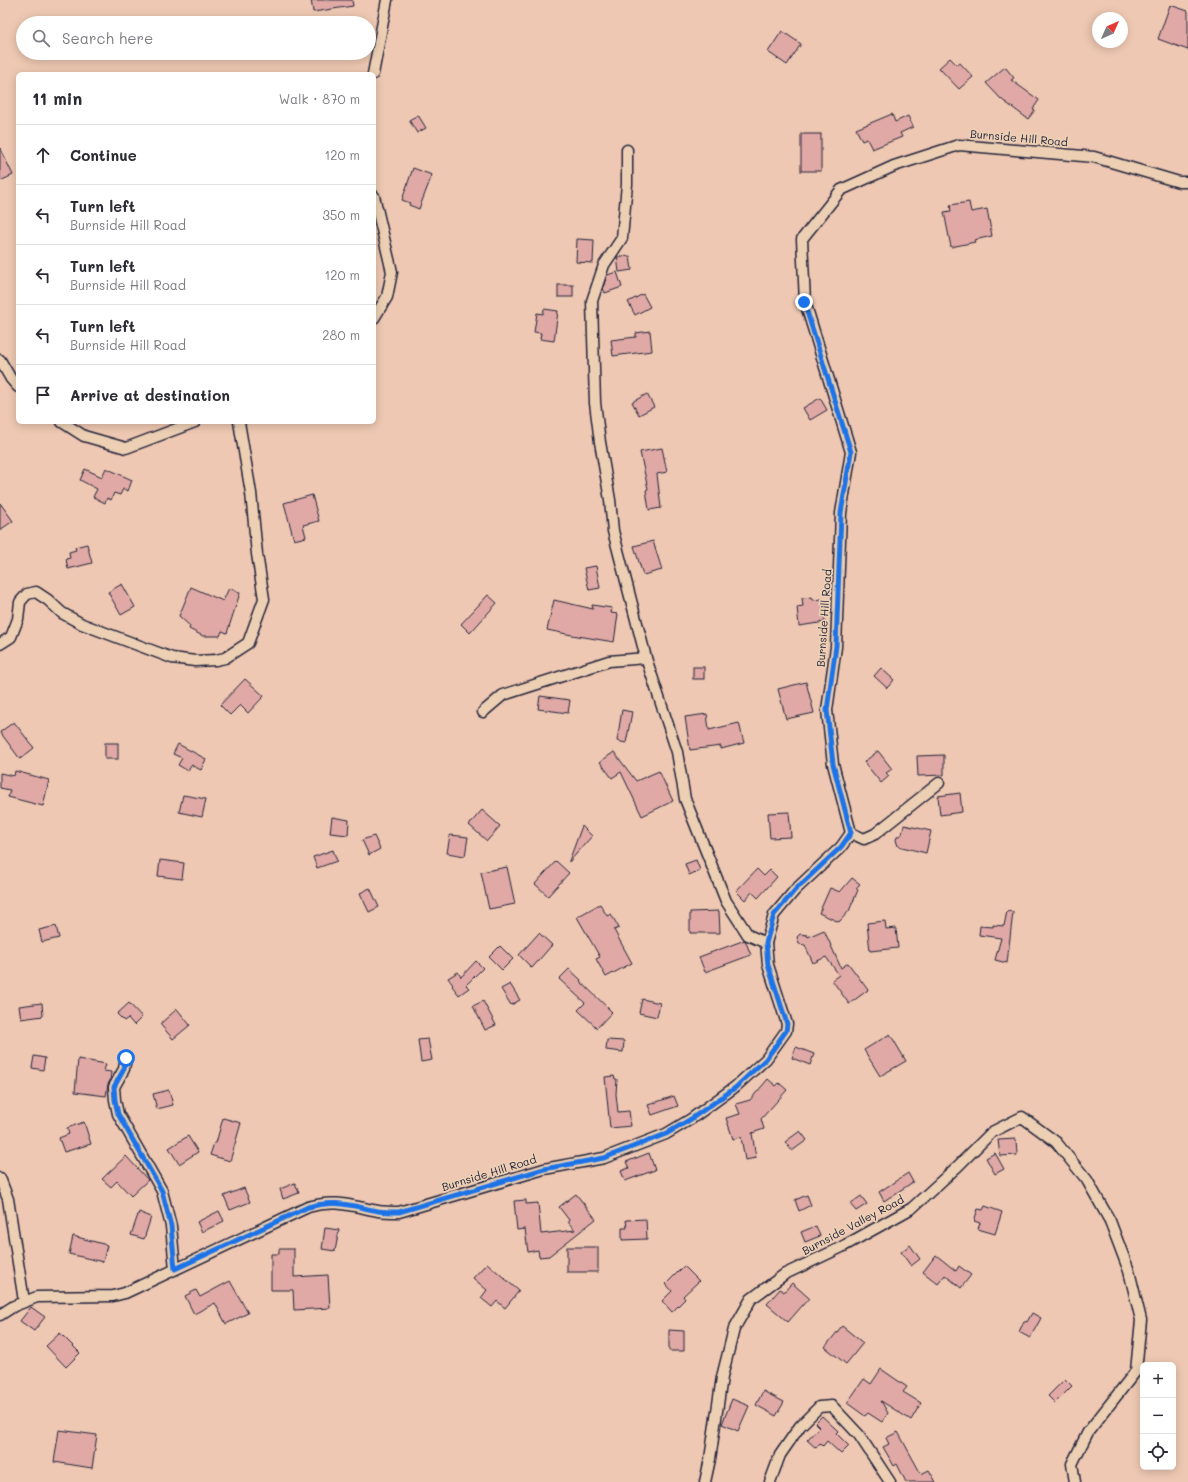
<!DOCTYPE html>
<html lang="en">
<head>
<meta charset="utf-8">
<style>
  :root { --surface:#fff; --page:#f2f2f3; --text:#2b2b33; --muted:#7c7c81; --line:#e1e1e2 }
  body { margin:0; font-family:Mali,sans-serif; background:var(--page); color:var(--text) }
  .controls { position:absolute; right:12px; bottom:12px; display:grid; overflow:hidden; border-radius:6px; box-shadow:0 2px 10px #0003 }
  .controls button { width:36px; height:36px; display:grid; place-items:center; padding:0; border:0; border-bottom:1px solid var(--line); background:var(--surface); color:var(--text); font:20px sans-serif }
  .compass { position:absolute; left:1092px; top:12px; width:36px; height:36px; border-radius:50%; background:var(--surface); box-shadow:0 2px 10px #0003; rotate:45deg }
  .stop { position:absolute; width:12px; height:12px; margin:-9px; border:3px solid #1a73e8; border-radius:50%; background:#fff }
  .stop.end { background:#1a73e8; border-color:#fff; box-shadow:0 1px 4px #0008 }
  .list { margin:0; padding:0; list-style:none }
  h2 { display:flex; justify-content:space-between; align-items:center; height:52px; margin:0; padding:0 16px; font-size:17px }
  h2 small { font-size:13px; font-weight:400; color:var(--muted) }
  .list li { display:grid; grid-template-columns:26px 1fr auto; gap:12px; align-items:center; box-sizing:border-box; height:60px; padding:0 16px; border-top:1px solid var(--line) }
  .list b { display:block; font-size:15px; white-space:nowrap }
  .list p { margin:0; font-size:13px; white-space:nowrap; color:var(--muted) }
  .list em { font-size:13px; font-style:normal; color:var(--muted) }
  .icon { flex:none; width:22px; height:22px; fill:none; stroke:currentColor; stroke-width:2; stroke-linecap:round; stroke-linejoin:round }
  .map { position:relative; flex:none; width:1188px; height:1482px; overflow:hidden }
  .search { position:absolute; background:var(--surface); box-shadow:0 2px 10px #0003; left:16px; top:16px; width:360px; height:44px; display:flex; align-items:center; gap:10px; box-sizing:border-box; padding:0 14px; border-radius:22px; color:var(--muted); font-size:15px }
  .panel { position:absolute; background:var(--surface); box-shadow:0 2px 10px #0003; left:16px; top:72px; width:360px; height:352px; border-radius:6px }
  .map>svg:first-child { display:block }
  .building { fill:#e0a9a5; stroke:#22223b }
  .lines { fill:none; stroke-linecap:round; stroke-linejoin:round }
  .minor-casing { stroke:#22223b; stroke-width:13 }
  .minor { stroke:#edd0b4; stroke-width:10 }
  .route { stroke:#1a73e8; stroke-width:5 }
  .labels { text-anchor:middle; stroke-width:3.5; stroke-linejoin:round; paint-order:stroke }
  .street-label { font-size:11px; fill:#22223b; stroke:#edd0b4 }
</style>
</head>
<body>
<div class="map">
<svg width="1188" height="1482" viewBox="0 0 1188 1482">
  <rect width="100%" height="100%" fill="#eec8b2"/>
  <filter id="ink" filterUnits="userSpaceOnUse"><feTurbulence type="fractalNoise" baseFrequency=".025" numOctaves="2"/><feDisplacementMap in="SourceGraphic" scale="8" xChannelSelector="R" yChannelSelector="G"/><feConvolveMatrix kernelMatrix="1 2 1 2 8 2 1 2 1" color-interpolation-filters="sRGB"/></filter>
  <g filter="url(#ink)">
    <!-- building -->
    <g class="building">
      <path d="M311,0H352L353,6L313,12Z"/>
      <path d="M1170,5L1188,11V50L1158,39Z"/>
      <path d="M782,31L801,44L787,65L768,52Z"/>
      <path d="M950,58L957,65L960,63L973,77L959,89L939,68Z"/>
      <path d="M1005,67L1014,78L1011,80L1039,100L1033,109L1035,110L1028,119L1001,99L986,83Z"/>
      <path d="M892,114L895,122L908,116L913,127L900,133L902,137L872,149L867,139L862,141L856,129Z"/>
      <path d="M418,115L426,128L417,133L409,120Z"/>
      <rect x="801" y="134" width="20" height="37"/>
      <path d="M0,148L13,175L0,181Z"/>
      <path d="M413,168L432,175L419,209L409,205L410,203L402,200Z"/>
      <path d="M969,202L971,212L987,209L992,236L974,240L975,242L951,247L944,212L951,211L950,205Z"/>
      <path d="M577,239L594,240L593,263L576,262Z"/>
      <path d="M630,256L632,270L619,272L617,257Z"/>
      <path d="M617,272L622,287L605,293L603,288L607,275Z"/>
      <rect x="558" y="285" width="15" height="12"/>
      <path d="M643,294L650,307L635,315L628,302Z"/>
      <path d="M544,309L558,311L554,341L540,339L541,333L534,332L537,313L543,314Z"/>
      <path d="M650,331L652,351L613,356L611,340L636,337V333Z"/>
      <path d="M647,394L654,407L639,415L632,402Z"/>
      <path d="M820,398L827,410L810,420L803,408Z"/>
      <path d="M662,448L667,472L657,474L661,508L649,510L646,490L648,489L640,452Z"/>
      <path d="M106,468L132,480L128,491L123,489L120,495L114,493L111,500L107,498L105,503L93,497L97,489L80,480L85,469L102,477Z"/>
      <path d="M312,495L319,521L303,525L306,537L294,540L284,503Z"/>
      <path d="M0,503L13,521L0,530Z"/>
      <path d="M653,541L662,570L643,575L634,546Z"/>
      <path d="M87,544L92,563L68,569L66,559L70,558L69,552L76,550L75,547Z"/>
      <path d="M596,566L600,588L589,590L584,568Z"/>
      <path d="M122,584L135,607L121,615L108,592Z"/>
      <path d="M191,587L223,601L229,588L240,593L227,633L222,631L220,636H203L189,629L190,626L179,616Z"/>
      <path d="M488,595L497,603L470,633L461,624Z"/>
      <path d="M812,597L813,600L822,599L825,622L799,626L797,607L803,606L802,598Z"/>
      <path d="M554,600L593,609L592,605L612,608L611,613L618,614L614,642L572,635L547,630Z"/>
      <rect x="693" y="667" width="11" height="12"/>
      <path d="M881,668L894,680L887,688L874,676Z"/>
      <path d="M245,679L264,696L248,713L240,705L230,715L220,705Z"/>
      <path d="M806,682L814,713L786,719L778,689Z"/>
      <path d="M540,696L570,700L568,713L538,709Z"/>
      <path d="M622,710L632,712L626,743L617,741Z"/>
      <path d="M707,714L709,730L739,723L744,743L721,749V746L690,750L685,717Z"/>
      <path d="M14,722L34,748L20,759L0,732Z"/>
      <rect x="105" y="743" width="13" height="16"/>
      <path d="M178,744L206,759L201,770L191,765L188,771L178,765L182,758L173,754Z"/>
      <path d="M878,751L892,769L886,773L889,776L881,783L864,762Z"/>
      <path d="M614,752L636,781L659,771L673,801L642,816L621,772L612,778L600,762Z"/>
      <path d="M944,755V775L918,776L917,756Z"/>
      <path d="M15,771L49,780L43,806L8,797L10,790L0,788V773L14,776Z"/>
      <path d="M960,793L962,812L940,815L938,796Z"/>
      <path d="M183,795L206,799L202,817L179,812Z"/>
      <path d="M482,810L500,826L487,841L469,825Z"/>
      <path d="M789,812L791,837L770,838L768,813Z"/>
      <path d="M332,817L349,820L348,835L330,833Z"/>
      <path d="M904,825L931,831L926,853L898,846L896,840L897,837L902,834Z"/>
      <path d="M582,826L592,836L569,862V861Z"/>
      <path d="M450,835L468,837L465,856L447,853Z"/>
      <path d="M374,836L380,849L369,855L362,840Z"/>
      <path d="M333,850L337,861L317,868L313,857Z"/>
      <path d="M160,860L184,863L182,879L158,876Z"/>
      <path d="M696,860L700,870L689,875L685,864Z"/>
      <path d="M556,861L569,873L548,896L535,884Z"/>
      <path d="M507,867L515,904L489,909L481,872Z"/>
      <path d="M757,869L764,876L770,870L777,877L758,898L752,892L745,900L736,891Z"/>
      <path d="M852,878L860,884L856,888L858,890L849,911L839,922L819,913L830,888L840,892Z"/>
      <path d="M370,888L379,907L369,912L360,893Z"/>
      <path d="M600,904L607,916L611,914L619,928L614,930L632,963L606,977L596,959L600,957L577,917Z"/>
      <path d="M719,911L720,933H690V912Z"/>
      <path d="M1007,911L1013,912L1007,963L995,960L1001,938L979,935L980,926L993,927V925L1004,926Z"/>
      <path d="M885,921L886,929L896,928L898,948L870,951L867,923Z"/>
      <path d="M56,926L59,938L42,942L39,930Z"/>
      <path d="M824,930L841,968L848,963L868,990L849,1004L832,980L839,975L826,957L813,963L805,945L799,944L798,941L797,937L800,934L807,935L808,937Z"/>
      <path d="M539,933L552,945L532,968L519,955Z"/>
      <path d="M745,940L751,955L705,972L699,957Z"/>
      <path d="M500,946L513,959L502,970L489,957Z"/>
      <path d="M476,961L483,968L466,985L469,988L459,995L452,986L453,985L448,978L458,972L461,977Z"/>
      <path d="M569,969L581,980L580,981L612,1012L597,1028L578,1010L585,1003L559,979Z"/>
      <path d="M510,984L520,1000L511,1005L501,989Z"/>
      <path d="M642,999L660,1003L657,1017L639,1013Z"/>
      <path d="M483,1001L496,1025L485,1030L473,1006Z"/>
      <path d="M42,1003L43,1016L21,1019L19,1006Z"/>
      <path d="M129,1003L142,1017L134,1025L128,1018L124,1021L117,1014Z"/>
      <path d="M177,1009L190,1025L173,1039L160,1024Z"/>
      <path d="M890,1034L906,1061L880,1076L864,1050Z"/>
      <path d="M428,1039L432,1060L421,1062L418,1040Z"/>
      <path d="M607,1040L624,1041L623,1052L606,1050Z"/>
      <path d="M796,1047L814,1054L810,1065L792,1058Z"/>
      <path d="M34,1056L45,1058L43,1070L32,1068Z"/>
      <path d="M78,1059L106,1064L104,1071L111,1072L110,1081L108,1084L106,1096L75,1092Z"/>
      <path d="M614,1076L615,1079H617L616,1094L618,1112L629,1111L631,1126L610,1128L605,1077Z"/>
      <path d="M768,1079L776,1086L779,1083L787,1090L761,1119L764,1129L752,1133L756,1158L745,1160L741,1137L733,1139L726,1118L740,1114L736,1104L750,1100Z"/>
      <path d="M169,1090L173,1105L157,1109L153,1094Z"/>
      <path d="M674,1096L678,1106L652,1115L648,1105Z"/>
      <path d="M223,1118L241,1123L230,1161L210,1155L214,1143H216Z"/>
      <path d="M84,1122L91,1144L64,1152L59,1138L69,1134L67,1128Z"/>
      <path d="M800,1131L807,1140L792,1151L785,1142Z"/>
      <path d="M188,1136L198,1152L179,1164L169,1148Z"/>
      <path d="M1016,1139L1017,1155L1000,1156L998,1140Z"/>
      <path d="M649,1153L655,1170L625,1181L621,1171L629,1168L626,1162Z"/>
      <path d="M995,1153L1004,1169L995,1174L986,1158Z"/>
      <path d="M126,1156L148,1180L131,1196L117,1181L111,1187L102,1179Z"/>
      <path d="M908,1173L913,1182L884,1201L879,1192Z"/>
      <path d="M295,1183L299,1193L283,1199L280,1189Z"/>
      <path d="M244,1188L250,1202L230,1210L224,1196Z"/>
      <path d="M576,1194L596,1219L549,1256L539,1257L538,1250L528,1252L525,1229L517,1230L514,1201L526,1200V1204L538,1203L541,1234L575,1230L568,1222L569,1220L559,1207Z"/>
      <path d="M807,1195L811,1205L799,1211L795,1200Z"/>
      <path d="M861,1196L867,1204L856,1211L850,1204Z"/>
      <path d="M985,1206L1002,1212L995,1234L978,1229L980,1223L974,1221L978,1209L983,1210Z"/>
      <path d="M219,1211L224,1221L202,1232L197,1222Z"/>
      <path d="M139,1212L151,1217L144,1239L131,1235Z"/>
      <path d="M646,1219L647,1239L622,1240V1228H627L626,1220Z"/>
      <path d="M816,1226L820,1236L805,1242L801,1232Z"/>
      <path d="M325,1228L339,1230L335,1251L322,1249Z"/>
      <path d="M73,1236L107,1245L103,1262L69,1254Z"/>
      <path d="M910,1245L920,1259L911,1266L901,1252Z"/>
      <rect x="567" y="1247" width="31" height="25"/>
      <path d="M279,1249H294V1277L328,1275L330,1308L294,1310L293,1290H271V1254H279Z"/>
      <path d="M936,1255L956,1271L959,1266L971,1275L961,1288L945,1275L938,1284L923,1272Z"/>
      <path d="M487,1263L519,1291L505,1308L497,1301L492,1307L481,1298L487,1290L473,1278Z"/>
      <path d="M684,1266L699,1281L683,1296L685,1299L672,1312L662,1301L672,1291L666,1284Z"/>
      <path d="M230,1281L248,1313L226,1324L215,1303L194,1314L185,1296L196,1290L200,1297Z"/>
      <path d="M792,1283L809,1298L788,1322L767,1304L780,1289L784,1292Z"/>
      <path d="M31,1307L45,1317L34,1331L20,1321Z"/>
      <path d="M1032,1313L1041,1318L1030,1338L1019,1332L1024,1321L1027,1322Z"/>
      <path d="M842,1326L863,1343L846,1364L825,1347Z"/>
      <path d="M669,1330L684,1331V1351H669Z"/>
      <path d="M60,1333L80,1353L66,1367L46,1346Z"/>
      <path d="M881,1369L907,1387L903,1392L921,1403L911,1420L881,1401L888,1413L882,1422L868,1413L865,1416L847,1403L864,1379L871,1384Z"/>
      <path d="M1065,1379L1072,1386L1055,1403L1048,1396Z"/>
      <path d="M763,1391L784,1402L776,1416L756,1405Z"/>
      <path d="M732,1399L749,1406L738,1431L722,1424Z"/>
      <path d="M822,1416L838,1431L836,1433L849,1446L841,1454L827,1441L823,1446L820,1443L816,1448L807,1440L819,1427L815,1423Z"/>
      <path d="M59,1430L97,1435L92,1468L54,1462Z"/>
      <path d="M898,1432L921,1474L929,1470L936,1482H906L897,1464L894,1466L883,1447L889,1444L886,1438Z"/>
    </g>
    <g class="lines">
      <defs>
        <g id="minor">
          <path d="M373,74L387,0"/>
          <path d="M627,150V184L622,238L604,265L592,301L595,403L600,442L610,500L613,531L646,658L677,752L685,799L726,901L748,935L766,943"/>
          <path d="M374,196L392,272L387,297L374,318"/>
          <path d="M0,360L11,379L18,387"/>
          <path d="M62,422L84,436L126,448L195,422"/>
          <path d="M0,644L11,637L18,619L20,602L27,594L36,592L48,600L62,613L82,624L172,658L195,661L216,660L225,658L248,643L264,599L257,554L251,493L239,422"/>
          <path d="M483,712L503,695L609,661L646,658"/>
          <path d="M851,833L864,839L875,834L939,783"/>
          <path d="M126,1058L124,1069L114,1087L115,1100L118,1114L162,1191L171,1226L175,1269"/>
          <path d="M0,1178L8,1199L24,1301"/>
          <path d="M0,1315L14,1306L37,1297L113,1296L125,1293L308,1207C334,1199 352,1206 378,1211C385,1212 392,1212 399,1212L544,1169L604,1158L666,1134L691,1119L735,1087L766,1059L786,1031L787,1024L768,965L766,943L774,915L795,890L841,847L851,833L833,764L827,710L836,647L841,513L851,452L805,302L802,239L841,190L894,166L959,145L1094,157L1179,182H1188"/>
          <path d="M705,1482L710,1459L722,1377L734,1329L751,1299L785,1274L842,1247L912,1208L958,1166L992,1132L1022,1117L1056,1142L1087,1180L1110,1221L1129,1271L1141,1320L1136,1371L1088,1432L1072,1464L1075,1482"/>
          <path d="M770,1482L780,1455L800,1426L819,1407L832,1406L859,1435L890,1482"/>
        </g>
      </defs>
      <!-- minor casing -->
      <use href="#minor" class="minor-casing"/>
      <!-- minor -->
      <use href="#minor" class="minor"/>
    </g>
  </g>
  <g class="lines" filter="url(#ink)">
    <!-- route -->
    <path class="route" d="M126,1058L124,1069L114,1087L115,1100L118,1114L162,1191L171,1226L175,1269L308,1207C334,1199 352,1206 378,1211C385,1212 392,1212 399,1212L544,1169L604,1158L666,1134L691,1119L735,1088L766,1059L786,1031L787,1024L768,965L766,943L774,915L795,890L841,847L851,833L833,764L827,710L836,646L841,513L851,452L804,302"/>
  </g>
  <g class="labels">
    <!-- street labels -->
    <g class="street-label">
      <text transform="translate(1019 138) rotate(5)" y="4">Burnside Hill Road</text>
      <text transform="translate(824 618) rotate(-86)" y="4">Burnside Hill Road</text>
      <text transform="translate(489 1173) rotate(-17)" y="4">Burnside Hill Road</text>
      <text transform="translate(853 1225) rotate(-28)" y="4">Burnside Valley Road</text>
    </g>
  </g>
</svg>
<div class="controls">
<button>+</button>
<button>−</button>
<button><svg class="icon" aria-label="locate" viewBox="0 0 24 24"><circle cx="12" cy="12" r="6"/><path d="M12 2v4M12 18v4M2 12h4M18 12h4"/></svg></button>
</div>
<svg class="compass" viewBox="-18 -18 36 36"><path d="M0-13l5 13h-10z" fill="#e53935"/><path d="M0 13l5-13h-10z" fill="#7c7c81"/></svg>
<div class="stop" style="left:126px;top:1058px"></div>
<div class="stop end" style="left:804px;top:302px"></div>
<div class="search"><svg class="icon" aria-label="search" viewBox="0 0 24 24"><circle cx="10" cy="10" r="6"/><path d="M15 15l6 6"/></svg>Search here</div>
<section class="panel">
<h2>11 min<small>Walk · 870 m</small></h2>
<ul class="list">
<li><svg class="icon" aria-label="ahead" viewBox="0 0 24 24"><path d="M12 20V5M6 11l6-6 6 6"/></svg><div><b>Continue</b></div><em>120 m</em></li>
<li><svg class="icon" aria-label="left" viewBox="0 0 24 24"><path d="M17 20v-9H6M10 6l-5 5 5 5"/></svg><div><b>Turn left</b><p>Burnside Hill Road</p></div><em>350 m</em></li>
<li><svg class="icon" aria-label="left" viewBox="0 0 24 24"><path d="M17 20v-9H6M10 6l-5 5 5 5"/></svg><div><b>Turn left</b><p>Burnside Hill Road</p></div><em>120 m</em></li>
<li><svg class="icon" aria-label="left" viewBox="0 0 24 24"><path d="M17 20v-9H6M10 6l-5 5 5 5"/></svg><div><b>Turn left</b><p>Burnside Hill Road</p></div><em>280 m</em></li>
<li><svg class="icon" aria-label="arrive" viewBox="0 0 24 24"><path d="M6 21V4h12l-3 4 3 4H6"/></svg><div><b>Arrive at destination</b></div></li>
</ul>
</section>
</div>
</body>
</html>
